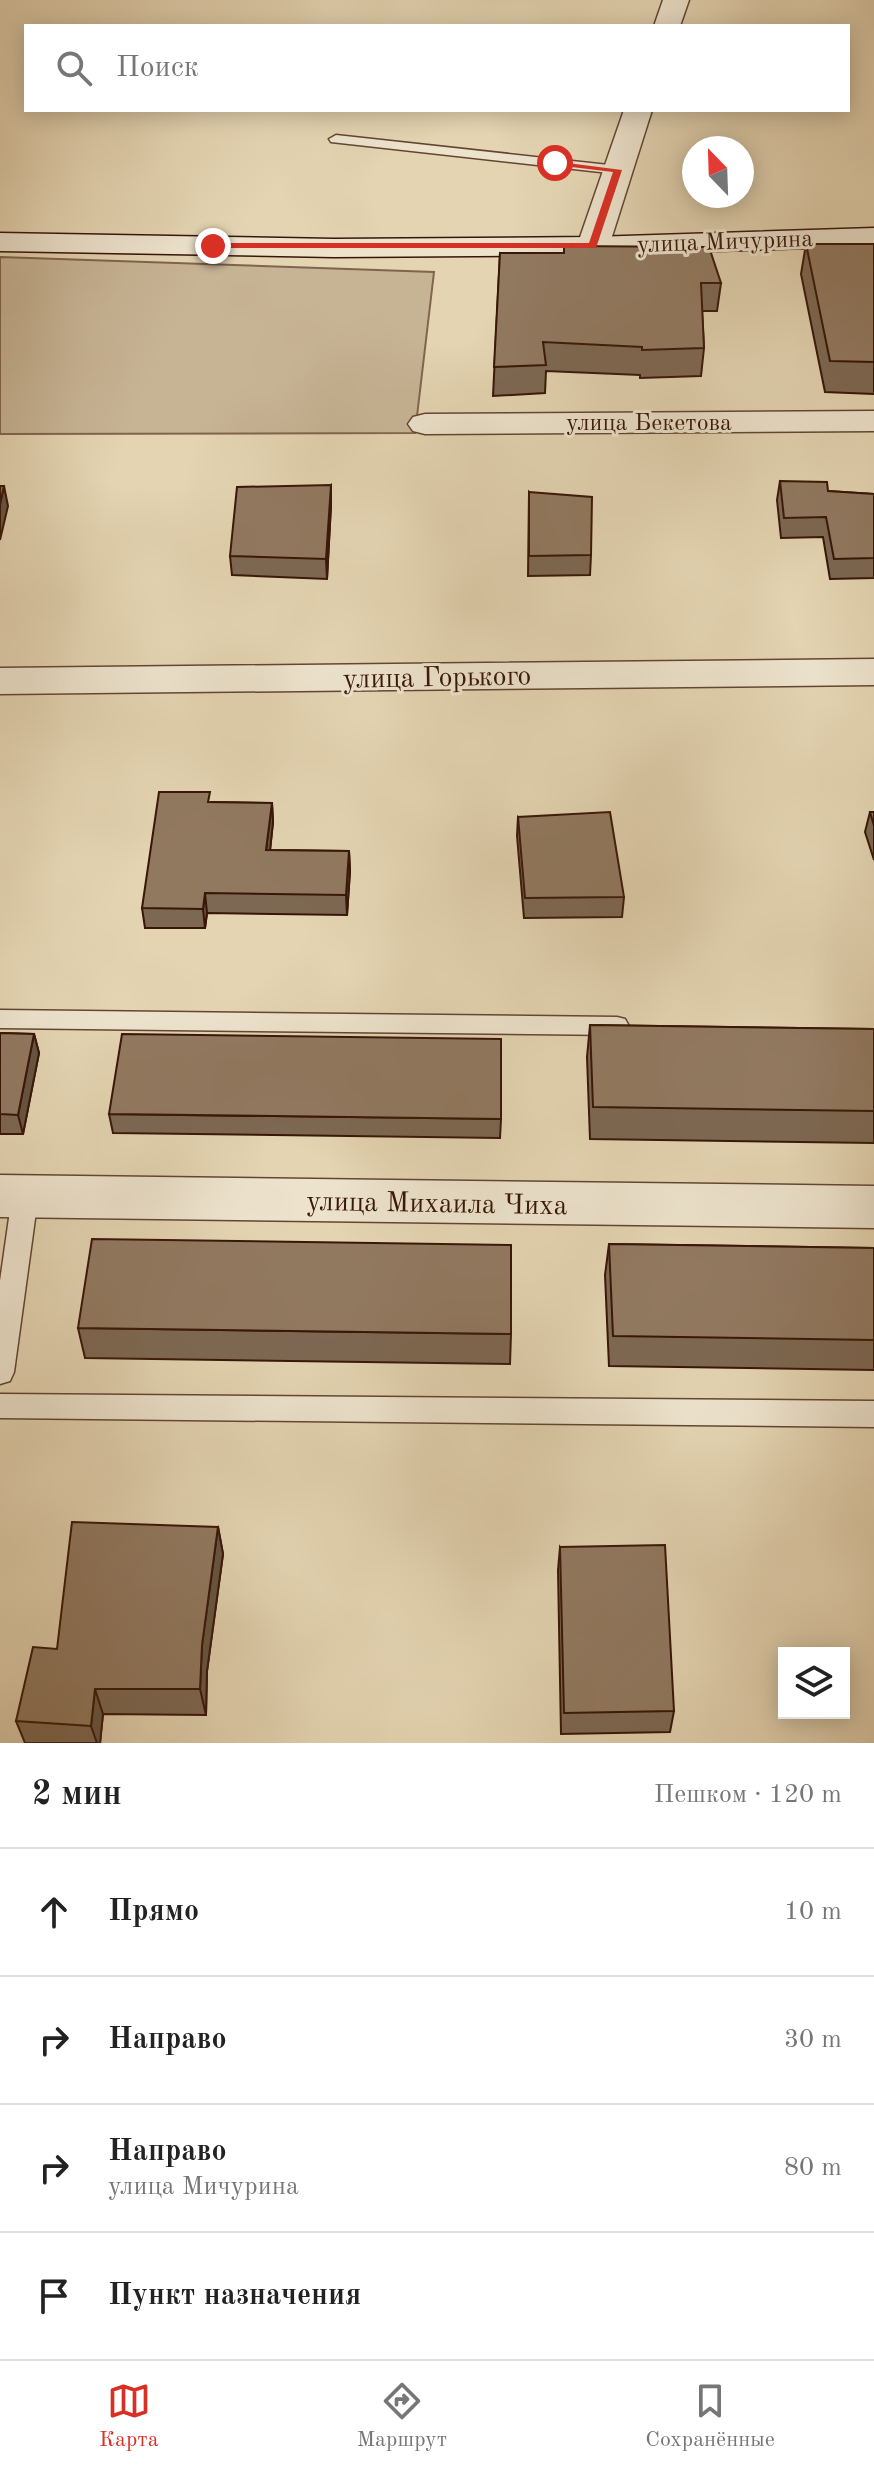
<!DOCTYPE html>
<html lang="ru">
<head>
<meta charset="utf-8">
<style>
  :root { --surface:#fff; --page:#f6f6f6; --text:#222; --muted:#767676; --line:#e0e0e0; --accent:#d93025 }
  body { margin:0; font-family:"Old Standard TT",serif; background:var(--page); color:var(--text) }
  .controls { position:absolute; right:24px; bottom:24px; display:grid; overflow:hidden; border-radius:0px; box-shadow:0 4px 20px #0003 }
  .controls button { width:72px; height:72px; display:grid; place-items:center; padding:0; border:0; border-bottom:2px solid var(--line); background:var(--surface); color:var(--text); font:40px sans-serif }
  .compass { position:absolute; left:682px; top:136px; width:72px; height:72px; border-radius:50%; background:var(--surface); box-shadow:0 4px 20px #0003; rotate:337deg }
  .stop { position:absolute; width:24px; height:24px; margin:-18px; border:6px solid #d93025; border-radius:50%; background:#fff }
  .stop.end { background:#d93025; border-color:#fff; box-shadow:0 2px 8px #0008 }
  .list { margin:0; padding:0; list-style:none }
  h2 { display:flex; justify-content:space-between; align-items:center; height:104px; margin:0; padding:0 32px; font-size:34px }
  h2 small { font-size:26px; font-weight:400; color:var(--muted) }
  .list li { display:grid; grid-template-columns:52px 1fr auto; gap:24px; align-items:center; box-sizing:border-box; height:128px; padding:0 32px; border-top:2px solid var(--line) }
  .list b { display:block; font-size:30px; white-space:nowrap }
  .list p { margin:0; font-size:26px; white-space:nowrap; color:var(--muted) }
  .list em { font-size:26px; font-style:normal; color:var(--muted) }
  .icon { flex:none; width:44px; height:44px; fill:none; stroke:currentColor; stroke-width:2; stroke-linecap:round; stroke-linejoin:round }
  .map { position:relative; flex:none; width:874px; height:1743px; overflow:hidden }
  .search { position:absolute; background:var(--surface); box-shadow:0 4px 20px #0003; left:24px; right:24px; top:24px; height:88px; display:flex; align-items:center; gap:20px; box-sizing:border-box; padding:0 28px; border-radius:0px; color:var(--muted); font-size:30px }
  .sheet { height:616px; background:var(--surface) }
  nav { display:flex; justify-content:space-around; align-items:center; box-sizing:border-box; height:112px; border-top:2px solid var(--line); background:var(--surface); font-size:22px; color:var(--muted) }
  nav a { display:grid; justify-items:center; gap:4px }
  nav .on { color:var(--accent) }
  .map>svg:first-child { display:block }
  .green { fill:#c7b495; stroke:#80654e; stroke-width:2 }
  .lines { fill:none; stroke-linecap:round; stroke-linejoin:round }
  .lane-casing { stroke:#634632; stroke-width:3 }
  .street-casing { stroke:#634632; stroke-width:3 }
  .secondary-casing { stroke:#381608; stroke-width:3 }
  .lane { fill:#ede3cd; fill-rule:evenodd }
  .street { fill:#ede3cd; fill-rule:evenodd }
  .secondary { fill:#ede3cd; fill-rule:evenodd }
  .wall { fill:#7d6853; stroke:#381608; stroke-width:2 }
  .shaded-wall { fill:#665543; stroke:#381608; stroke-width:2 }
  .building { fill:#917960; stroke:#381608; stroke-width:2 }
  .route { fill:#d93025 }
  .labels { text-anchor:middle; stroke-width:6; stroke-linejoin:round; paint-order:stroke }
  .far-street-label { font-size:24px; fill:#381608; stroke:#ede3cd }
  .street-label { font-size:28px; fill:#381608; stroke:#ede3cd }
</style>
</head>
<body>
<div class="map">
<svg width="874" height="1743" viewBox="0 0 874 1743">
  <rect width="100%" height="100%" fill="#e4d4b2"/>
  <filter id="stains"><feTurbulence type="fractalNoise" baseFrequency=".0025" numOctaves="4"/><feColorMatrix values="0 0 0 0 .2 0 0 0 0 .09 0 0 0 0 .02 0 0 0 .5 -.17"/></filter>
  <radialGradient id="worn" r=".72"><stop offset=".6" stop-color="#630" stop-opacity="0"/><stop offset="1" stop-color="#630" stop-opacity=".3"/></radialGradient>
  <!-- green -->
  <path class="green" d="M0,257L434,272L415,433L0,434Z"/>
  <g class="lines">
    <defs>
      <g id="lane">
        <path d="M336,135L618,166L625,170L618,174L331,142L329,139Z"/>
        <path d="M0,1010L617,1017L625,1019L629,1026L625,1033L617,1035L0,1028Z"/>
        <path d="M25,1186L34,1189L38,1197L14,1372L10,1381L0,1384V1281L12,1197L16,1189Z"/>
        <path d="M0,1394L874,1401V1427L0,1418Z"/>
      </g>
      <g id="street">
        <path d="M663,0H689L680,26H654Z"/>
        <path d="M624,110H652L609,246L604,253L593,255L582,253L577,246Z"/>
        <path d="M874,411V431L425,434L413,431L408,424L413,417L425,414Z"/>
        <path d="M874,659V685L0,694V668Z"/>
        <path d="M0,1175L874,1186V1228L0,1217Z"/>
      </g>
      <path id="secondary" d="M874,228V246L593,255L334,257L0,251V233L334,239L593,237Z"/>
    </defs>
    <!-- lane casing -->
    <use href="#lane" class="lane-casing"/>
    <!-- street casing -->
    <use href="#street" class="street-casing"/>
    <!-- secondary casing -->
    <use href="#secondary" class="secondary-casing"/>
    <!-- lane -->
    <use href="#lane" class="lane"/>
    <!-- street -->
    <use href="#street" class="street"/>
    <!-- secondary -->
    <use href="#secondary" class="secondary"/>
  </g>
  <!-- wall -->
  <g class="wall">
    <path d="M806,244H874V394L825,392L801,274Z"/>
    <path d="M500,253L721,283L717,311H702L704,348L701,376L640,378V375L546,371L545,393L493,396Z"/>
    <path d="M780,481L828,491L874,494V578L830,579L823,537L781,538L777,500Z"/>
    <path d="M331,485V505L327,579L232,575L230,556Z"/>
    <path d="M529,492L591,555L590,575L528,576Z"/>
    <path d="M211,802L272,803L273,822L270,850L349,851L350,871L347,915L207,913L205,928H145L142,908Z"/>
    <path d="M870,812H874V860L865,832Z"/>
    <path d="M518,817L624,897L622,917L524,918L517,836Z"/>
    <path d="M590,1025L874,1029V1143L590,1139L587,1057Z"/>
    <path d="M0,1033L34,1034L39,1053L23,1134H0Z"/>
    <path d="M109,1114L501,1119L500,1138L113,1133Z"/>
    <path d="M609,1244L874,1248V1370L609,1366L605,1275Z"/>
    <path d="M78,1328L511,1334L510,1364L85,1358Z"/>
    <path d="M218,1527L223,1554L207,1671L206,1715L103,1714L100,1743H25L16,1721L57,1649Z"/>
    <path d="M560,1547L674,1711L670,1732L561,1734L558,1570Z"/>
  </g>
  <!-- shaded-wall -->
  <g class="shaded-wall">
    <path d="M331,485V505L327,579L326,559Z"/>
    <path d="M4,486L8,506L0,540V504Z"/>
    <path d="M272,803L273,822L268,870L266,850Z"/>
    <path d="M349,851L350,871L347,915L346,895Z"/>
    <path d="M205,893L207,913L205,928L203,909Z"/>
    <path d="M34,1034L39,1053L23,1134L18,1115Z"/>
    <path d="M218,1527L223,1554L207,1671L206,1715L200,1689L202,1645Z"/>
    <path d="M95,1689L103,1714L100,1743H97L91,1726Z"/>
  </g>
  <!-- building -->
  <g class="building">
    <path d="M806,244H874V362L830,361Z"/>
    <path d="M564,246L709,247L721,283H701L704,348L642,350V347L543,342L546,365L494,367L500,253H564Z"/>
    <path d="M780,481L827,482L828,491L874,494V558L834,559L826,517L784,518Z"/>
    <path d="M331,485L326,559L230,556L237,487Z"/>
    <path d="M0,486H4L0,504Z"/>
    <path d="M529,492L592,497L591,555L529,556Z"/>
    <path d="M159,792H210L208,802L272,803L266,850L349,851L346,895L205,893L203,909L142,908Z"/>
    <path d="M610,812L624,897L525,898L518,817Z"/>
    <path d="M870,812H874V826Z"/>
    <path d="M590,1025L874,1029V1111L593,1107Z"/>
    <path d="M0,1033L34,1034L18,1115L0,1114Z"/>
    <path d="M122,1034L501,1039V1119L109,1114Z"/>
    <path d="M92,1239L511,1245V1334L78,1328Z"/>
    <path d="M609,1244L874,1248V1340L613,1336Z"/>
    <path d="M72,1522L218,1527L202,1645L200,1689H95L91,1726L16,1721L33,1647L57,1649Z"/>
    <path d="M665,1545L674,1711L564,1713L560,1547Z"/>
  </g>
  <!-- route -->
  <path class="route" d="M552,161L622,170L596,248H213L208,246L213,243H589L613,172L555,165Z"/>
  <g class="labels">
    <!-- far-street labels -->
    <g class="far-street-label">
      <text transform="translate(725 241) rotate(-2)" y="8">улица Мичурина</text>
      <text x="649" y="430">улица Бекетова</text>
    </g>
    <!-- street labels -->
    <g class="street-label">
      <text transform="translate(437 676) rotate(-1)" y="10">улица Горького</text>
      <text transform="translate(437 1202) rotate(1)" y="10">улица Михаила Чиха</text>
    </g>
  </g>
  <rect width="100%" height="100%" filter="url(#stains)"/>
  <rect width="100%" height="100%" fill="url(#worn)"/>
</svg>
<div class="controls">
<button><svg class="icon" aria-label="layers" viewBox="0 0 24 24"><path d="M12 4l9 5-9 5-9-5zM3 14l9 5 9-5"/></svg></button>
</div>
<svg class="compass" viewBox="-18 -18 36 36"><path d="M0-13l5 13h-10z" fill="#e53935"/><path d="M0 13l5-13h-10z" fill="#767676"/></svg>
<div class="stop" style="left:555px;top:163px"></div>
<div class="stop end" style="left:213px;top:246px"></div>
<div class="search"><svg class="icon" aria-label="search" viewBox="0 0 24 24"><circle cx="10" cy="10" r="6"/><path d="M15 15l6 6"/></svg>Поиск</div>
</div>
<section class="sheet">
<h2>2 мин<small>Пешком · 120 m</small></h2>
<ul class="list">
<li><svg class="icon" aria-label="ahead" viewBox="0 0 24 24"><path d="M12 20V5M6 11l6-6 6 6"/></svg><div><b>Прямо</b></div><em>10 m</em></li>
<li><svg class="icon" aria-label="right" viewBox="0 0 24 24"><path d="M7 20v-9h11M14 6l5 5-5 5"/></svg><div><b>Направо</b></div><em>30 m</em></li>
<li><svg class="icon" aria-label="right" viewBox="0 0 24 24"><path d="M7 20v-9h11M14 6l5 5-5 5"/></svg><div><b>Направо</b><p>улица Мичурина</p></div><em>80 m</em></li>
<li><svg class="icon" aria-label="arrive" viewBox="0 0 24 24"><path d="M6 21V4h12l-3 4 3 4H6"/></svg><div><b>Пункт назначения</b></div></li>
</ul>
</section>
<nav>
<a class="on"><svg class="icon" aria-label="map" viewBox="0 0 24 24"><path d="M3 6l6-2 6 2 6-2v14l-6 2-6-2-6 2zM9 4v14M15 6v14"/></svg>Карта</a>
<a><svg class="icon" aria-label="directions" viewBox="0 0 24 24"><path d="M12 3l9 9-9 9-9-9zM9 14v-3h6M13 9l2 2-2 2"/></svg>Маршрут</a>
<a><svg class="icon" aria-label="saved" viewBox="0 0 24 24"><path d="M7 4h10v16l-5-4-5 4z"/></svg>Сохранённые</a>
</nav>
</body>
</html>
